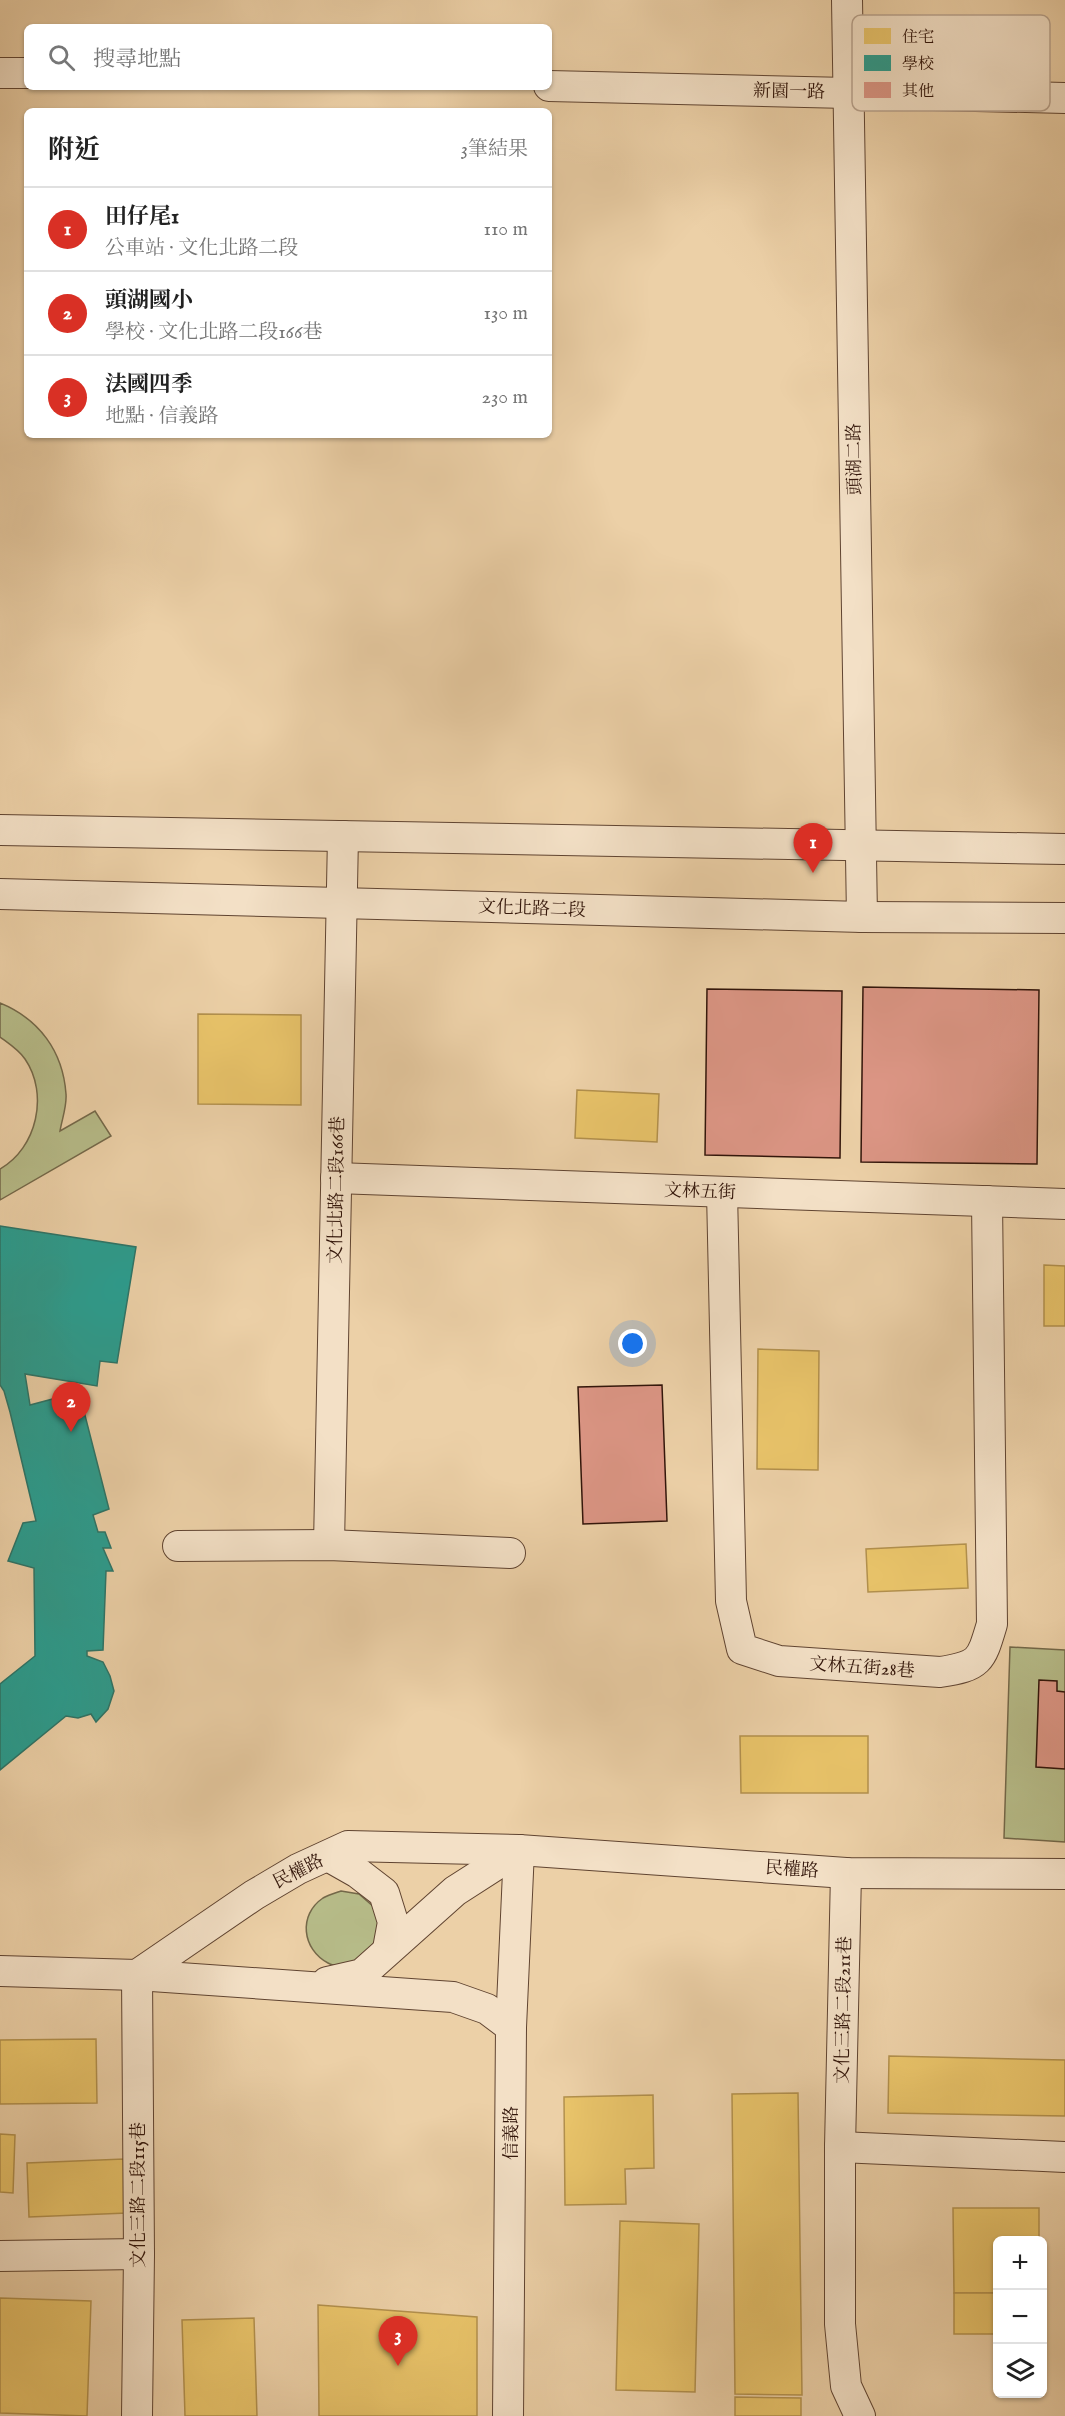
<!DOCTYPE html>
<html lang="zh-TW">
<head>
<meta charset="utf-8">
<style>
  :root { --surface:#fff; --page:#f2f2f2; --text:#222; --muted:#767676; --line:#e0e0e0; --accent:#d93025 }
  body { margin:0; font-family:"IM FELL English","Noto Serif TC",serif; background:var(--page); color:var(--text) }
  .controls { position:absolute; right:18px; bottom:18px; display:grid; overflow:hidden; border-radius:9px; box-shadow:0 2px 4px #0004 }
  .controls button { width:54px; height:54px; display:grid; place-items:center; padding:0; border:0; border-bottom:2px solid var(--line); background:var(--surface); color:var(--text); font:30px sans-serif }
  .you { position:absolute; left:633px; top:1344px; width:21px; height:21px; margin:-15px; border:4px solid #fff; border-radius:50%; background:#1a73e8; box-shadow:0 0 0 9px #1a73e833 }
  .badge { display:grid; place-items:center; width:39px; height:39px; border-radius:50%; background:var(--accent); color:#fff; font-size:20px; font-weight:700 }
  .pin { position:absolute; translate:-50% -50px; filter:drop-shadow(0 2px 3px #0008) }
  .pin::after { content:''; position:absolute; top:32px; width:21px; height:18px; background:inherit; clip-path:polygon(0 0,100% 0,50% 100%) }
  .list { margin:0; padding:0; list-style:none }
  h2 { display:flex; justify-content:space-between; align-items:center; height:78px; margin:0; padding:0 24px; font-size:26px }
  h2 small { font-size:20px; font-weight:400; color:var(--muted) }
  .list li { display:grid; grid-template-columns:39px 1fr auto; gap:18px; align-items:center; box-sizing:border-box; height:84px; padding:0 24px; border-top:2px solid var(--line) }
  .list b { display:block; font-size:22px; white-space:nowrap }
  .list p { margin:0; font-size:20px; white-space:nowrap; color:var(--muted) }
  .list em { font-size:20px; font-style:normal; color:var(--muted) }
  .icon { flex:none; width:33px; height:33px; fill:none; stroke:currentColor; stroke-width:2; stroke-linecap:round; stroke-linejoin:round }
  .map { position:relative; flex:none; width:1065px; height:2416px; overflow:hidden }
  .search { position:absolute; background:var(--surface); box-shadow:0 2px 4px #0004; left:24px; top:24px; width:528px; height:66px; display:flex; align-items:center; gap:15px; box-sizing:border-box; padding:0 21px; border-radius:9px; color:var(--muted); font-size:22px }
  .panel { position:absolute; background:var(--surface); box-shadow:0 2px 4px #0004; left:24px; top:108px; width:528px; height:330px; border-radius:9px }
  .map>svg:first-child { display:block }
  .green { fill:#b6bb88; stroke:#746849; stroke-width:1.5 }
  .homes { fill:#e9c46a; stroke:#b2904d; stroke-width:1.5 }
  .schools { fill:#2a9d8f; stroke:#2c7467; stroke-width:1.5 }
  .building { fill:#db9584; stroke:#32150a; stroke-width:1.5 }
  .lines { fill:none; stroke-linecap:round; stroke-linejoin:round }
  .minor-casing { stroke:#604431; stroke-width:32 }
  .minor { stroke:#f3e0c6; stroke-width:30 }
  .labels { text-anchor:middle; stroke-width:6; stroke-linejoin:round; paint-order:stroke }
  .street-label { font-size:18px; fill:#32150a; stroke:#f3e0c6 }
  .key { fill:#f3e0c6; stroke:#b9a38e; stroke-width:1.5 }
  .key-label { font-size:16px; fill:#32150a }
</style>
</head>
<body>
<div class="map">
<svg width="1065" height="2416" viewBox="0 0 1065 2416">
  <rect width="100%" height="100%" fill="#ecd0a7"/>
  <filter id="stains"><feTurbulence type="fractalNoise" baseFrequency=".00333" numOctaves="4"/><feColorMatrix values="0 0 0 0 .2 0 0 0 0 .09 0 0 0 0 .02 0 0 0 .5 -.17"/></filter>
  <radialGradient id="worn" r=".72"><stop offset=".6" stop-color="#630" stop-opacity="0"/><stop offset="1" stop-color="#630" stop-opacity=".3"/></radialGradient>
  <!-- green -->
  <g class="green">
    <path d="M0,1003C39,1019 63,1051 66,1094C67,1106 62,1119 60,1131L95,1111L111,1136L0,1200V1169C37,1148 49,1094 25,1059C19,1050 8,1043 0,1037Z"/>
    <path d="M1010,1647L1065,1650V1842L1004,1838Z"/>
    <path d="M341,1891L359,1894L375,1908L379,1928L375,1947L346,1968C341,1967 333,1966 328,1963C302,1949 298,1915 323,1898C328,1895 335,1893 341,1891Z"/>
  </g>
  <!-- homes -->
  <g class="homes">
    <path d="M198,1014L301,1015V1105L198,1104Z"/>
    <path d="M577,1090L659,1094L657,1142L575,1138Z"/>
    <path d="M1044,1265L1065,1266V1326H1044Z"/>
    <path d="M758,1349L819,1351L818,1470L757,1469Z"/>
    <path d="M966,1544L968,1588L868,1592L866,1549Z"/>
    <path d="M740,1736H868V1793H741Z"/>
    <path d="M96,2039L97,2103L0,2104V2040Z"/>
    <path d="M889,2056L1065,2060V2116L888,2113Z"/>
    <path d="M798,2093L802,2395L735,2394L732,2094Z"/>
    <path d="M653,2095L654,2168L625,2169L626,2204L565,2205L564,2097Z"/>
    <path d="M0,2134L15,2135L13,2193L0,2192Z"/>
    <path d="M124,2159L127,2213L29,2217L27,2163Z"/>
    <path d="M953,2208H1039V2240H998V2293H954Z"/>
    <path d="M620,2221L699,2224L695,2392L616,2390Z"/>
    <rect x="954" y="2293" width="44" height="41"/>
    <path d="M0,2298L91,2301L87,2416L0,2413Z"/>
    <path d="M318,2305L477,2317V2416H319Z"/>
    <path d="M254,2318L257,2416H185L182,2320Z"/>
    <path d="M735,2397L801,2398V2416H735Z"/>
  </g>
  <!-- schools -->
  <path class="schools" d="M0,1226L136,1247L117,1363L100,1361L97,1386L25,1374L30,1405L79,1392L109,1509L93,1515L98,1532H105L111,1548H103L113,1571H106L103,1650L87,1651V1656L103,1662L110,1676L114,1691L108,1709L96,1722L91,1714L78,1718L66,1716L0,1770V1684L35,1656L34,1568L8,1561L23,1523L36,1521L10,1412L4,1391L0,1385Z"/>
  <!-- building -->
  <g class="building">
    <path d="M863,987L1039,990L1037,1164L861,1162Z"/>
    <path d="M707,989L842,991L840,1158L705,1155Z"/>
    <path d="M662,1385L667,1521L583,1524L578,1387Z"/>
    <path d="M1039,1680L1057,1681V1691L1065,1692V1769L1036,1767Z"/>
  </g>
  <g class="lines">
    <defs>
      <g id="minor">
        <path d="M847,0L862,917"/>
        <path d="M0,73H27"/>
        <path d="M549,86L1065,98"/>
        <path d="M0,830L1065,849"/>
        <path d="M0,894L862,917L1065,918"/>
        <path d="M336,1178L1065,1204"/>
        <path d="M722,1192L731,1601L742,1649L779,1661L940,1672C980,1666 981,1661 992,1624L987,1201"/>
        <path d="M329,1545L343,836"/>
        <path d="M178,1546L329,1545L510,1553"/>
        <path d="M328,1856L358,1873L384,1893L393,1922L388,1949"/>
        <path d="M846,1873L840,2147V2324L846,2386L860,2416"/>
        <path d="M0,1971L137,1975L453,1997L487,2009L511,2027"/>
        <path d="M137,1975L254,1895L298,1869L348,1846L519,1850L846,1873L1065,1874"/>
        <path d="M137,1975L139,2254L137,2416"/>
        <path d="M327,1982L362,1974L455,1891L519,1850"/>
        <path d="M840,2147L1065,2157"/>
        <path d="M0,2256L139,2254"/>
        <path d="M508,2416L511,2027L519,1850"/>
      </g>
    </defs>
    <!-- minor casing -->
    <use href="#minor" class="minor-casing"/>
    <!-- minor -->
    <use href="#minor" class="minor"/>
  </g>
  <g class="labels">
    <!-- street labels -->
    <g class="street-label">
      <text transform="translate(789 91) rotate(1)" y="6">新園一路</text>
      <text transform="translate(854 459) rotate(-91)" y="6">頭湖二路</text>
      <text transform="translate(532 908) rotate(2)" y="6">文化北路二段</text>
      <text transform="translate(336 1190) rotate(-89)" y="6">文化北路二段166巷</text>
      <text transform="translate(700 1191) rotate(2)" y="6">文林五街</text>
      <text transform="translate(862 1667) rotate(4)" y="6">文林五街28巷</text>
      <text transform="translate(792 1869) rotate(4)" y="6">民權路</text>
      <text transform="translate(298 1871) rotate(-27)" y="6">民權路</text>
      <text transform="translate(843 2010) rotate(-89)" y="6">文化三路二段211巷</text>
      <text transform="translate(511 2133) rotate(-90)" y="6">信義路</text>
      <text transform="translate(138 2195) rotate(-90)" y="6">文化三路二段115巷</text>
    </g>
  </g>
  <!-- legend -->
  <rect x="852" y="15" width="198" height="96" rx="9" class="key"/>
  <rect x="864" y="28" width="27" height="16" fill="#e9c46a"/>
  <rect x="864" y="55" width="27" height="16" fill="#2a9d8f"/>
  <rect x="864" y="82" width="27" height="16" fill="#db9584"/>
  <g class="key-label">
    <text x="902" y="42">住宅</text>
    <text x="902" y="69">學校</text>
    <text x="902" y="96">其他</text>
  </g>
  <rect width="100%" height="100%" filter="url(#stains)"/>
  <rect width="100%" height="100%" fill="url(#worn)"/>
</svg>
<div class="controls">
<button>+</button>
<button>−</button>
<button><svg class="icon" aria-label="layers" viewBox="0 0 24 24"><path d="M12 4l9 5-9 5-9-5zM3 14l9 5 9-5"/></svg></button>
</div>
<div class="you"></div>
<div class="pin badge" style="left:813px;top:873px">1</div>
<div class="pin badge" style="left:71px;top:1432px">2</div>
<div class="pin badge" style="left:398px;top:2366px">3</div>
<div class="search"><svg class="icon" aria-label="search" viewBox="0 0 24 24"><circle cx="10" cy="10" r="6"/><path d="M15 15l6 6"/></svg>搜尋地點</div>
<section class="panel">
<h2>附近<small>3筆結果</small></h2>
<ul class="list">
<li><span class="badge">1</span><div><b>田仔尾1</b><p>公車站 · 文化北路二段</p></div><em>110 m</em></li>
<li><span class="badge">2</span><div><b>頭湖國小</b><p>學校 · 文化北路二段166巷</p></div><em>130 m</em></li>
<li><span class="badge">3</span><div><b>法國四季</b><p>地點 · 信義路</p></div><em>230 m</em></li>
</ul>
</section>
</div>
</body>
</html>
